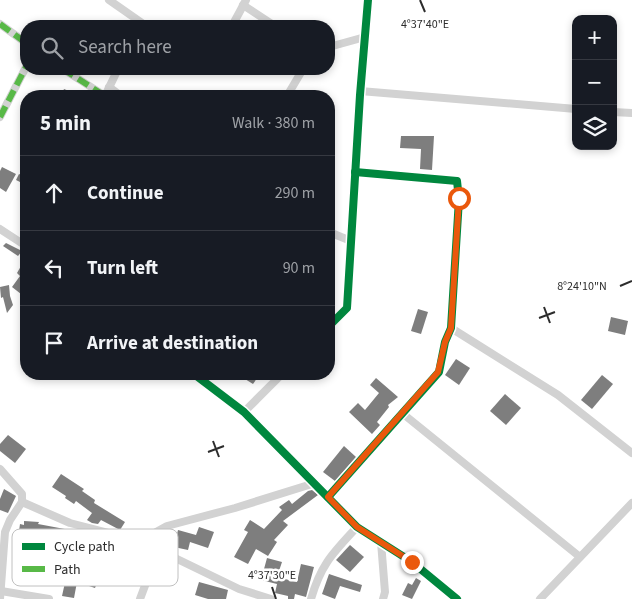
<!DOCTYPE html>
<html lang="en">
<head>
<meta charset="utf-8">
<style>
  :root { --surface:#171b24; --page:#242831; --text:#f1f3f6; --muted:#9ea1a6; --line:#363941 }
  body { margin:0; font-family:"Source Sans 3",sans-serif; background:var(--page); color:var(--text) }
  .controls { position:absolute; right:15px; top:15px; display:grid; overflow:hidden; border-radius:10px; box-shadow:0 2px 8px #0003 }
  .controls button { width:45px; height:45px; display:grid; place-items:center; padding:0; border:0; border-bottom:1px solid var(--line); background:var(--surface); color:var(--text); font:25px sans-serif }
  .stop { position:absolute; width:15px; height:15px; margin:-11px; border:4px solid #ea580c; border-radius:50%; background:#fff }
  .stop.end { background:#ea580c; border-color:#fff; box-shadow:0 1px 5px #0008 }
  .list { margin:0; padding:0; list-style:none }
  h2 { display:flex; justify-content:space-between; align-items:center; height:65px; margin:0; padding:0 20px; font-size:21px }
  h2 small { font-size:16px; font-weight:400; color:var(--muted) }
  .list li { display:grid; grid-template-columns:32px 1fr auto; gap:15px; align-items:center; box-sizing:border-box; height:75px; padding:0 20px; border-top:1px solid var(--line) }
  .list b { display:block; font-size:19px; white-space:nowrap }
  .list em { font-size:16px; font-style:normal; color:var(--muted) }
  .icon { flex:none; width:28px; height:28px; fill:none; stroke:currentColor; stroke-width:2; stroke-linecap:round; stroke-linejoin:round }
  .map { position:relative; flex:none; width:632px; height:599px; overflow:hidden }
  .search { position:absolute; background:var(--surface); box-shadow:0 2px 8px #0003; left:20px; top:20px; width:315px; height:55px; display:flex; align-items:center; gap:12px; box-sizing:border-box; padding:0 18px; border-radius:20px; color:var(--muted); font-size:19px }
  .panel { position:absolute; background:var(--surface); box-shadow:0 2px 8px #0003; left:20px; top:90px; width:315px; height:290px; border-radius:20px }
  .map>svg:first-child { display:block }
  .building { fill:#7e7e7e }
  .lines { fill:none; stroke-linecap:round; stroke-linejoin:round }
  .street { stroke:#d2d2d2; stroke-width:8 }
  .quiet { stroke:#58b947; stroke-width:6; stroke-dasharray:12 6; stroke-linecap:butt }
  .cycleway-casing { stroke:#fff; stroke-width:11 }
  .cycleway { stroke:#00873e; stroke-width:8 }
  .route { stroke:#ea580c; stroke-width:6 }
  .ticks { fill:none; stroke:#2d2d2d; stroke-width:2 }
  .key { fill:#fff; stroke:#c0c0c0; stroke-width:1 }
  .key-label { font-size:14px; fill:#2d2d2d }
  .ticks-label { font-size:12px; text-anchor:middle; fill:#2d2d2d; stroke:#fff; stroke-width:5; stroke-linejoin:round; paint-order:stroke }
</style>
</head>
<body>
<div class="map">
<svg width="632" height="599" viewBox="0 0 632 599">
  <rect width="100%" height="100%" fill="#fff"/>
  <!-- building -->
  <g class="building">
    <path d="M64,89L81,96H61Z"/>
    <path d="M401,136H434L432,170L420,169L421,149L400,148Z"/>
    <path d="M2,167L16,174L6,192L0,188V171Z"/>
    <path d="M19,174L26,177V185L16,180Z"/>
    <path d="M6,243L22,251L18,256L3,246Z"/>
    <path d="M21,266L26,267V287L21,294L12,287L20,276L17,273Z"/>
    <path d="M9,285L10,296L13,305L7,313L3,297L1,298L0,287Z"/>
    <path d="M418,309L428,312L421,334L411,331Z"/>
    <path d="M611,317L628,321L625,335L608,331Z"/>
    <path d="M456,359L470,368L459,385L445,375Z"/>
    <path d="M237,374H260L253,384Z"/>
    <path d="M602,375L613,384L592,409L581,400Z"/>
    <path d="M376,378L398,397L388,405L389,407L377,422L380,425L372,434L349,412L358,403L365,410L379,393L370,385Z"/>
    <path d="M505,394L521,408L506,425L490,411Z"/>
    <path d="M8,435L26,449L15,463L0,451V444Z"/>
    <path d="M344,446L356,457L335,481L323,472Z"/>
    <path d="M61,474L84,489L82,491L95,500L94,503L125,522L120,530L101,520L98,524L92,523L87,520L92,513L76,501L74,504L65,498L66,496L52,487Z"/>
    <path d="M4,489L16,496L8,513L0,510V499Z"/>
    <path d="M312,490L318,495L283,521L288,525L274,540L277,542L268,556L256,549L248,564L234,557L248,532L244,530L250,520L264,529L282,510L279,507L289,500L292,504L308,491Z"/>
    <path d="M24,521L39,522L38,524L70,530L65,548L68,549L63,564L65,565V570L80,572L79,582H77L74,598L62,596L66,578L50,577L51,556L32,552L31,574L15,573L16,559L25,560L26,546L17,545L20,524L24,525Z"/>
    <path d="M199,527L214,532L208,548L190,542L188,550L174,547L178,530L196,535Z"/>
    <path d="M350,545L364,557L350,572L336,560Z"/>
    <path d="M267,558L282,562L277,577L297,582L301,564L314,567L306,597L295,594L294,599H288V596L275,593L277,584L261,580Z"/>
    <path d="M90,574L99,578L95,588L86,585Z"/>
    <path d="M329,574L362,585L360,592L340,586L335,599L322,594Z"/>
    <path d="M416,578L421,581L412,599L402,595L408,583L412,585Z"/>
    <path d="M199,582L228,590L226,599H208L195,595Z"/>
  </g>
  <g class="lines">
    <!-- street -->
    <g class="street">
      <path d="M109,0L142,23L141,26"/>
      <path d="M243,5L275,26"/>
      <path d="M0,24L22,40L26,44"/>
      <path d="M232,26L246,0"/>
      <path d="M329,47L365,37"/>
      <path d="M63,69L105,96"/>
      <path d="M109,87L121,96"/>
      <path d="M360,91L576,109"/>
      <path d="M105,96L118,69"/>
      <path d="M287,96L303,69"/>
      <path d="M613,112L632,113"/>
      <path d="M0,117L26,67"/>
      <path d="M0,229L26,246"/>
      <path d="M329,232L351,241"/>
      <path d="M329,326L347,308L360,95L368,0"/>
      <path d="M451,328L558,395L632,453"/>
      <path d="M194,374L244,412L357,527L412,562L457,599"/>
      <path d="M244,412L282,374"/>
      <path d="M402,413L580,557"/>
      <path d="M0,469L22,494V502L10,520L5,532L0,599"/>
      <path d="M328,497L439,372L445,342L451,328L459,199L457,181L355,172"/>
      <path d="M22,502L70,523L140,541L239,589L271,599"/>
      <path d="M140,541L167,526L235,508L315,483"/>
      <path d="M381,542L385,592L383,599"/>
      <path d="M1,591L49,599"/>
      <path d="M140,599L158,551"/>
      <path d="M311,599C321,564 333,553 357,527"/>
      <path d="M540,599L632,503"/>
    </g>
    <!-- quiet -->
    <g class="quiet">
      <path d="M0,24L22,40L26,44"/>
      <path d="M63,69L105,96"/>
      <path d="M0,117L26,67"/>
    </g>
    <defs>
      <g id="cycleway">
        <path d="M329,326L347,308L360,95L368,0"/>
        <path d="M194,374L244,412L357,527L412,562L457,599"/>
        <path d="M328,497L439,372L445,342L451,328L459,199L457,181L355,172"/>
      </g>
    </defs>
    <!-- cycleway casing -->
    <use href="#cycleway" class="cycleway-casing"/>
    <!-- cycleway -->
    <use href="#cycleway" class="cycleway"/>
  </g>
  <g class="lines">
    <!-- route -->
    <path class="route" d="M412,562L357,527L328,497L438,372L445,342L451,328L459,198"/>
  </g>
  <!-- ticks -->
  <path class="ticks" d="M420,0L425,12M620,286L632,281M544,307L550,323M539,318L555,312M213,441L219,457M208,452L224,446M272,587L276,599"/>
  <!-- legend -->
  <rect x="12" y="529" width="166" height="57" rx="8" class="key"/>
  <rect x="22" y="543" width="23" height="7" fill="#00873e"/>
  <rect x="22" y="566" width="23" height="6" fill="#58b947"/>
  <g class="key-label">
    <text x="54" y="551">Cycle path</text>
    <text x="54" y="574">Path</text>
  </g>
  <g class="ticks-label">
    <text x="425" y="28">4°37'40"E</text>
    <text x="582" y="290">8°24'10"N</text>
    <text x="272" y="579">4°37'30"E</text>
  </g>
</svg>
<div class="controls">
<button>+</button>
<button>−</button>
<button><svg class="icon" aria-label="layers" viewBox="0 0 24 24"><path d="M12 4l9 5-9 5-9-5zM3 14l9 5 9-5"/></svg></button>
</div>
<div class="stop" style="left:459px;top:198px"></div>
<div class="stop end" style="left:412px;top:562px"></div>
<div class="search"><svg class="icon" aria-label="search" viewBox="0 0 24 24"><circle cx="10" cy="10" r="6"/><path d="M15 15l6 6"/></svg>Search here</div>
<section class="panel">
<h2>5 min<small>Walk · 380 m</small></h2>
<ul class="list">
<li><svg class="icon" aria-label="ahead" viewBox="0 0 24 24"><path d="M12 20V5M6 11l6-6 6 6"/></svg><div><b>Continue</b></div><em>290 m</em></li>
<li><svg class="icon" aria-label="left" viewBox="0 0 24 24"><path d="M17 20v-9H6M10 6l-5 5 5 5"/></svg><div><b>Turn left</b></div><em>90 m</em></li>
<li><svg class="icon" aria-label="arrive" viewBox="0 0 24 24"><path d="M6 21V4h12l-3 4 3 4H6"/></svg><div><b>Arrive at destination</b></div></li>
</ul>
</section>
</div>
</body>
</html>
